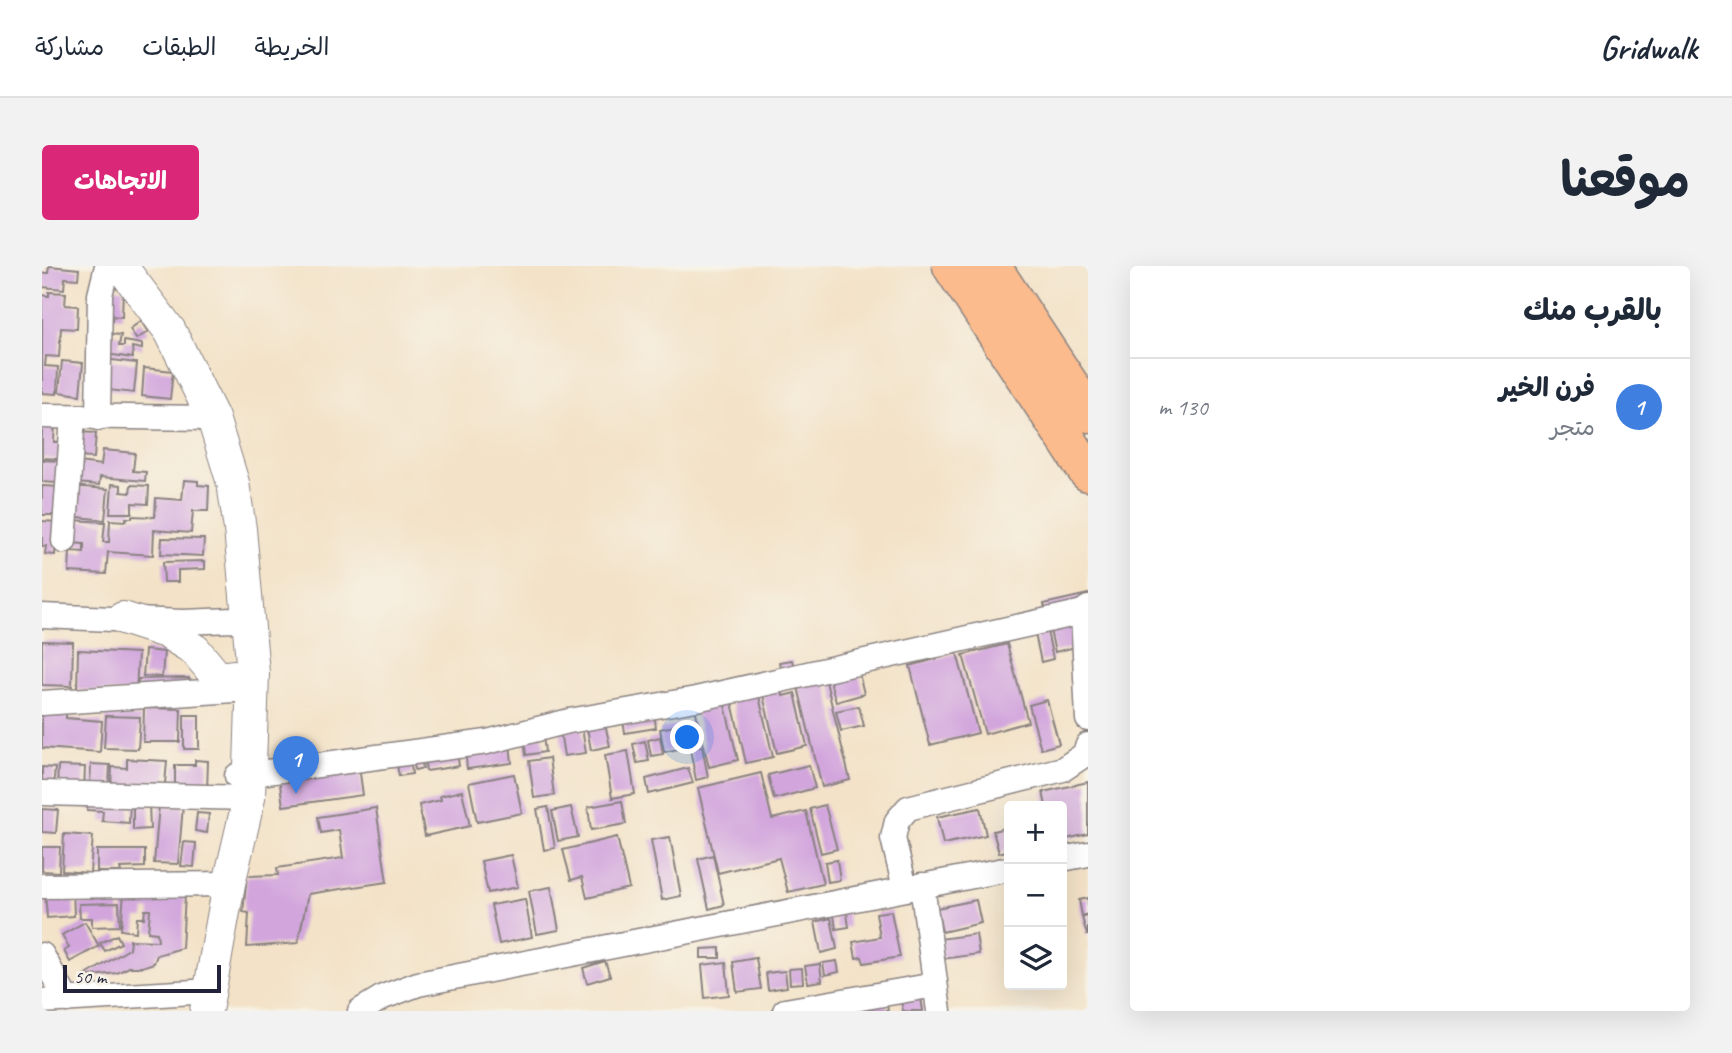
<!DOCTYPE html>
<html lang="ar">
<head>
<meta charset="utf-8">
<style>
  :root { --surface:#fff; --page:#f2f2f3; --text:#1f2937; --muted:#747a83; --line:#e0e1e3; --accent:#db2777 }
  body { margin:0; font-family:Caveat,"Playpen Sans Arabic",sans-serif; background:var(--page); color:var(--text); direction:rtl }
  .controls { position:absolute; right:21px; bottom:21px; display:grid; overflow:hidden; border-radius:7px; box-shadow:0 7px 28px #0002 }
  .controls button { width:63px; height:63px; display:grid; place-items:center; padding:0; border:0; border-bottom:2px solid var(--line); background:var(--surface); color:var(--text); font:35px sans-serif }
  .scale { position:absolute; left:21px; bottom:18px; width:158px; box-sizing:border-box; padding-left:7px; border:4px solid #22223b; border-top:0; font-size:19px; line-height:24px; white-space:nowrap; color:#22223b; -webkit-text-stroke:5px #f7f3e8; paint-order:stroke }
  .you { position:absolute; left:646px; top:472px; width:24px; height:24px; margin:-18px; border:5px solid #fff; border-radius:50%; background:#1a73e8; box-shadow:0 0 0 10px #1a73e833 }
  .badge { display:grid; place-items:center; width:46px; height:46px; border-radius:50%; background:var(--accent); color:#fff; font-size:23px; font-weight:700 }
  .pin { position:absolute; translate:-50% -58px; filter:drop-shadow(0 2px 4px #0008) }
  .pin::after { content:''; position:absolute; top:37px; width:24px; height:21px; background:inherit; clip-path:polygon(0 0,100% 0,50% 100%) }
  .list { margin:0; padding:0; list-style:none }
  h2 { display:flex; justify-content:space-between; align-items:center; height:91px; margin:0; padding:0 28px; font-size:30px }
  h2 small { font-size:23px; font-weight:400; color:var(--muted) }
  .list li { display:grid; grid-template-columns:46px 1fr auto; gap:21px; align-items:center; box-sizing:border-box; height:98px; padding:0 28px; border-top:2px solid var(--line) }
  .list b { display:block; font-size:26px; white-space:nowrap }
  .list p { margin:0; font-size:23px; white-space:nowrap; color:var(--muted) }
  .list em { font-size:23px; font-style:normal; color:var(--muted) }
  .icon { flex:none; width:38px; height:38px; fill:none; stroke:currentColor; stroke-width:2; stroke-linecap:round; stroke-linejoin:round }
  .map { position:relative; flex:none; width:1046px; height:745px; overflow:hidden; direction:ltr; border-radius:7px }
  header { display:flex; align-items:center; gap:42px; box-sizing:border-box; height:98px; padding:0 35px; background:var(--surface); border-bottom:2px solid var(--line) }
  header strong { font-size:33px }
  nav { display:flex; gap:38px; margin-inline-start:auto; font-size:24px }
  .intro { display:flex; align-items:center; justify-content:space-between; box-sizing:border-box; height:168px; padding:0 42px }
  h1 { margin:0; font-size:49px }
  .button { padding:18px 32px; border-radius:7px; background:var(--accent); color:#fff; font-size:24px; font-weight:700 }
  main { display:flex; gap:42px; padding:0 42px }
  aside { flex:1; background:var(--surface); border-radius:7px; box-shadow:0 7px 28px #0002 }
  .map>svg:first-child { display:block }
  .building { fill:#d2a6dd }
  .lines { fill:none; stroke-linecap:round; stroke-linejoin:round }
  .minor-casing { stroke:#8a8281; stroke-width:27 }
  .tertiary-casing { stroke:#8a8281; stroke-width:34 }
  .trunk-casing { stroke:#8a8281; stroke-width:41 }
  .minor { stroke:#fff; stroke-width:24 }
  .tertiary { stroke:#fff; stroke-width:32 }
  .trunk { stroke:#fbbb8c; stroke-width:38 }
</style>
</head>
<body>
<header>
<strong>Gridwalk</strong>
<nav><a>الخريطة</a><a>الطبقات</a><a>مشاركة</a></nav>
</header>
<div class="intro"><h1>موقعنا</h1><a class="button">الاتجاهات</a></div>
<main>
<aside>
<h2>بالقرب منك<small></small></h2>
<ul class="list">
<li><span class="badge" style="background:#3f7fe0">1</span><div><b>فرن الخير</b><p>متجر</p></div><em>130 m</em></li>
</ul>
</aside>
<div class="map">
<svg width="1046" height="745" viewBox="0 0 1046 745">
  <rect width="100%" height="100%" fill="#f7f3e8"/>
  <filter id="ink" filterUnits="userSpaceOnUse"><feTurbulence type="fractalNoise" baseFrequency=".0143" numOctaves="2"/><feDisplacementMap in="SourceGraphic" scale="14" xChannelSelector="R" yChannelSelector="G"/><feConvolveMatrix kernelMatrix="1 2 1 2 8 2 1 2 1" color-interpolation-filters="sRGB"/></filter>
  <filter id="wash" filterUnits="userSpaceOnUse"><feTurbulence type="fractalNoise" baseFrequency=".00686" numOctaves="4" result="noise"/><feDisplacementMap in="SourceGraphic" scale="28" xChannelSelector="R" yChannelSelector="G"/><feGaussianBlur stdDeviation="1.57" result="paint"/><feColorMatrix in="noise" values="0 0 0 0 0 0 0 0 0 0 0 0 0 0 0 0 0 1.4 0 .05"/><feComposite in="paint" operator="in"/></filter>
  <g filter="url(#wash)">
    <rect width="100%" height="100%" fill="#f3e2c7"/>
    <g id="blocks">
      <!-- building -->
      <g class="building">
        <path d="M7,0L37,3L36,13L23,12L22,23L0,21V7H6Z"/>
        <path d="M69,22L81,23L80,51L56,49Z"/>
        <path d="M7,26L24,27L23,39L36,40L35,63L19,62L17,91L4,90L3,100L16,101L15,128L0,127V29L7,30Z"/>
        <path d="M99,55L106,66L94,73L88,63Z"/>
        <path d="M68,68L79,69L77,80H82V75L100,78V83L90,81L91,92L64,88Z"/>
        <path d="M62,93L95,97L92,127L58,123Z"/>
        <path d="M20,95L41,97L38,129L17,126Z"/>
        <path d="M102,102L131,105L128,133L100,130Z"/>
        <path d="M0,154L13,155L12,176H18L16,193L0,192Z"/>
        <path d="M37,166L54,167L52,192L35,191Z"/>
        <path d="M61,184L93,187L91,205L104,206L103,215L58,211L57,219L34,217L36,196L59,199Z"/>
        <path d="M0,194L18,195L16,217L0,216Z"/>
        <path d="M142,214L156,215V219L167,220L166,245H151L149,267L112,264L111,289L66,286L64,308L27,306L28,285L42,286V278L29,277L30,254L63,256L61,276H67L68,254L84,255V252H90V250L113,251L114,232L140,234Z"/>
        <path d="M70,218L79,219V226L88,227L89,219L107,220L106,238L90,237V247H68Z"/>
        <path d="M0,220L19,221L18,249H0Z"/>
        <path d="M28,220L66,223L63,254L27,250Z"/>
        <path d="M0,255L15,256L13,289L3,288L4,280H0Z"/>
        <path d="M120,272L162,273L161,290L119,288Z"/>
        <path d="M163,295V303L136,304V316H122L121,296Z"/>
        <path d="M1046,328V378L1013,386L1002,338Z"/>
        <path d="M1004,360L1011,393L999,396L992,363Z"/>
        <path d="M0,375L31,376L30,420L0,419Z"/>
        <path d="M965,378L986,456L943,468L921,389Z"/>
        <path d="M36,384L96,387L94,427L35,424Z"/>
        <path d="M103,384L122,386L120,411L101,410Z"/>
        <path d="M915,387L936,467L888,479L868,400Z"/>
        <path d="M750,394L753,406L780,399L808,514L780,521L755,417L742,420L737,396Z"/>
        <path d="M816,403L822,428L794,436L787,412Z"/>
        <path d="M736,409L741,430L753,427L765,480L735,487L717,413Z"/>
        <path d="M147,412V425L96,426V413Z"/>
        <path d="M713,413L731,491L704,497L686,419Z"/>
        <path d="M610,431L614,462L583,467L578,436Z"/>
        <path d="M681,431L696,494L667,501L652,438Z"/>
        <path d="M1005,434L1017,478L999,483L987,439Z"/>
        <path d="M817,440L822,460L799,465L794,445Z"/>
        <path d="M102,442L139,443L138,476H101Z"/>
        <path d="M0,445L24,447V452L60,455L58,486L0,482Z"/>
        <rect x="142" y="449" width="15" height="34"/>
        <path d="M64,450L98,451L96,483L62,482Z"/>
        <path d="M650,456L655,479L622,486L618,463Z"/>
        <path d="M563,458L568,480L549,484L545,462Z"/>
        <path d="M540,462L544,487L522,490L518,465Z"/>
        <path d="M501,470L503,486L484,489L482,472Z"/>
        <path d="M618,471L621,488L609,490L606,474Z"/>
        <path d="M603,475L607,495L595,497L591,478Z"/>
        <path d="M468,477L470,497L425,503L423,482Z"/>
        <path d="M660,480L666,511L654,514L648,483Z"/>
        <path d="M377,484L381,502L373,504L369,485Z"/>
        <path d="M415,485L417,500L384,505L382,489Z"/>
        <path d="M586,485L593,528L570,532L563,489Z"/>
        <path d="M368,491L370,508L357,510L354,493Z"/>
        <path d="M507,492L512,529L492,532L487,495Z"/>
        <path d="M85,493L125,495L123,518L95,517V521L69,520L70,501L85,502Z"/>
        <path d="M316,493L321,529L241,540L236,504Z"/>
        <path d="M153,494L166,495L165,525L133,524V499H153Z"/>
        <path d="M49,498L68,499L67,522L48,521Z"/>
        <path d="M767,499L773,522L732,533L726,509Z"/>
        <path d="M16,500L43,501L42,523L15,522Z"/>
        <path d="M0,501L13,502L11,524L0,523Z"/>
        <path d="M646,502L651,517L607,528L604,513Z"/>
        <path d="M719,507L730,553L764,545L781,618L746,626L737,592L676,607L656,522Z"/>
        <path d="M472,508L480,547L435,556L427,517Z"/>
        <path d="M1046,516V568L1020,574V540H1004L1001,526Z"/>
        <path d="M420,525L428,560L383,570L377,539L399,534L398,530Z"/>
        <path d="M46,534L88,537L87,557L60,555L61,545L45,544Z"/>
        <path d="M580,535L584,558L549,564L546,541Z"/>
        <path d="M91,537H107L108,563L91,564Z"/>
        <path d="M117,539L141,540L136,598L112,597Z"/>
        <path d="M783,539L795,583L779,587L768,543Z"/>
        <path d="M506,541L513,582L502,584L495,543Z"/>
        <path d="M529,541L536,571L516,575L510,545Z"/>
        <path d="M334,542L345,616L266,628L256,677L205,681L207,647L201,646L205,610L236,609L235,602L301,592L297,564L279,567L276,551Z"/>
        <path d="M938,542L944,569L901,578L895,551Z"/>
        <path d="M0,543L16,544L14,567L0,566Z"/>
        <path d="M155,547L167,548L165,567L153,565Z"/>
        <path d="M967,561V584L957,587L951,565Z"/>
        <path d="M22,568L51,570L48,607L20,605Z"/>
        <path d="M575,571L587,622L545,632L540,611L529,614L521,584Z"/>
        <path d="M628,571L639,630L620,634L609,574Z"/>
        <path d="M142,576L154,577L152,601L139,600Z"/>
        <path d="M0,581H18L17,606L0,605Z"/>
        <path d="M55,584H103V601L78,602L79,606H55Z"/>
        <path d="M469,589L476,621L446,627L439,595Z"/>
        <path d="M671,589L682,639L667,643L656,593Z"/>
        <path d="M795,594L798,614L786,616L783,596Z"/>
        <path d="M509,621L517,664L495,668L487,625Z"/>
        <path d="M31,624L32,650L5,652L3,626Z"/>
        <path d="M82,626L143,629L140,682L115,689L112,697L100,701H87L75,707L41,711L87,683L88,674L116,675L115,667L106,666L108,644H103L102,652H95L94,666L79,664Z"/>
        <path d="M1046,632V648L1040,650L1037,634Z"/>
        <path d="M483,633L490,671L457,678L449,639Z"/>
        <path d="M934,634L939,657L900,666L895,642Z"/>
        <path d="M77,637L78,660L50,661V652H38L37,638Z"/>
        <path d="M804,641L807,661L794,663L791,644Z"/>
        <path d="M849,645L858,691L822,697L820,691L814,692L811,676L838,671L834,647Z"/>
        <path d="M1046,649V669H1045L1040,651Z"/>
        <path d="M789,652L795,683L779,687L773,656Z"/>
        <path d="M43,656L57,680L28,696L22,685L27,682L20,669Z"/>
        <path d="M934,668L937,688L900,693L897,673Z"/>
        <path d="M75,669L79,677L63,685L58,677Z"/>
        <path d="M678,682V692H659V683Z"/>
        <path d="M714,692L719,723L695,726L691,696Z"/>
        <path d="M563,695L568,710L545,717L541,702Z"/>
        <path d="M795,695L797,706L783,709L781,697Z"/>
        <path d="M684,696L687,729L663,732L660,699Z"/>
        <path d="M778,698L780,715L766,717L763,700Z"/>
        <path d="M760,702L761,717L748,718L747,703Z"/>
        <path d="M743,705L745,721L726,724L724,707Z"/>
        <path d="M878,725L881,745H861L858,728Z"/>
        <path d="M843,727L846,745H820L818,731Z"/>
      </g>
    </g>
  </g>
  <g filter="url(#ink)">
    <use href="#blocks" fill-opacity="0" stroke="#8a8281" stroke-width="2"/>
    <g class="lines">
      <defs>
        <g id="minor">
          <path d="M0,150L171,152"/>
          <path d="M56,152L58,29L65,0"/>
          <path d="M22,275L31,151"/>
          <path d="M1046,342L1041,346L1046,453"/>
          <path d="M0,350L141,356L191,354L207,356"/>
          <path d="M0,437L192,424"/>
          <path d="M195,510L445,476L527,455L654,433L1046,345"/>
          <path d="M0,527L207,532"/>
          <path d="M1020,593L1046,588"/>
          <path d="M880,619L897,745"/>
          <path d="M0,620L187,618"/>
          <path d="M863,622L851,572L855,555L866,542L1021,503L1042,489L1046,479"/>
          <path d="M0,689L25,734"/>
          <path d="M0,735L169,725"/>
          <path d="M318,745L341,731L376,718L967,603"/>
          <path d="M743,745L893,719"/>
        </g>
        <g id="tertiary">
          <path d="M79,0L128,65L171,152L191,217L198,263L211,407L207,532L187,618L164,745"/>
          <path d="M81,352L124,366L153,384L176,412L191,410"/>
        </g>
        <g id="trunk">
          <path d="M910,0L1046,206"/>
          <path d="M949,0L1046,147"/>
        </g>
      </defs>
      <!-- minor casing -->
      <use href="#minor" class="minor-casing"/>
      <!-- tertiary casing -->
      <use href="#tertiary" class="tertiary-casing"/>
      <!-- trunk casing -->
      <use href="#trunk" class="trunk-casing"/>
      <!-- minor -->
      <use href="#minor" class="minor"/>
      <!-- tertiary -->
      <use href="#tertiary" class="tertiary"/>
      <!-- trunk -->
      <use href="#trunk" class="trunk"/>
    </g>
  </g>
</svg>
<div class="controls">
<button>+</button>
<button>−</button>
<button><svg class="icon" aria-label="layers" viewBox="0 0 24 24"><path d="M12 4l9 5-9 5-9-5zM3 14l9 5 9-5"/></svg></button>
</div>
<div class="scale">50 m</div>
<div class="you"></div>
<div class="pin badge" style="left:254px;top:528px;background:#3f7fe0">1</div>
</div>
</main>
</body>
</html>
